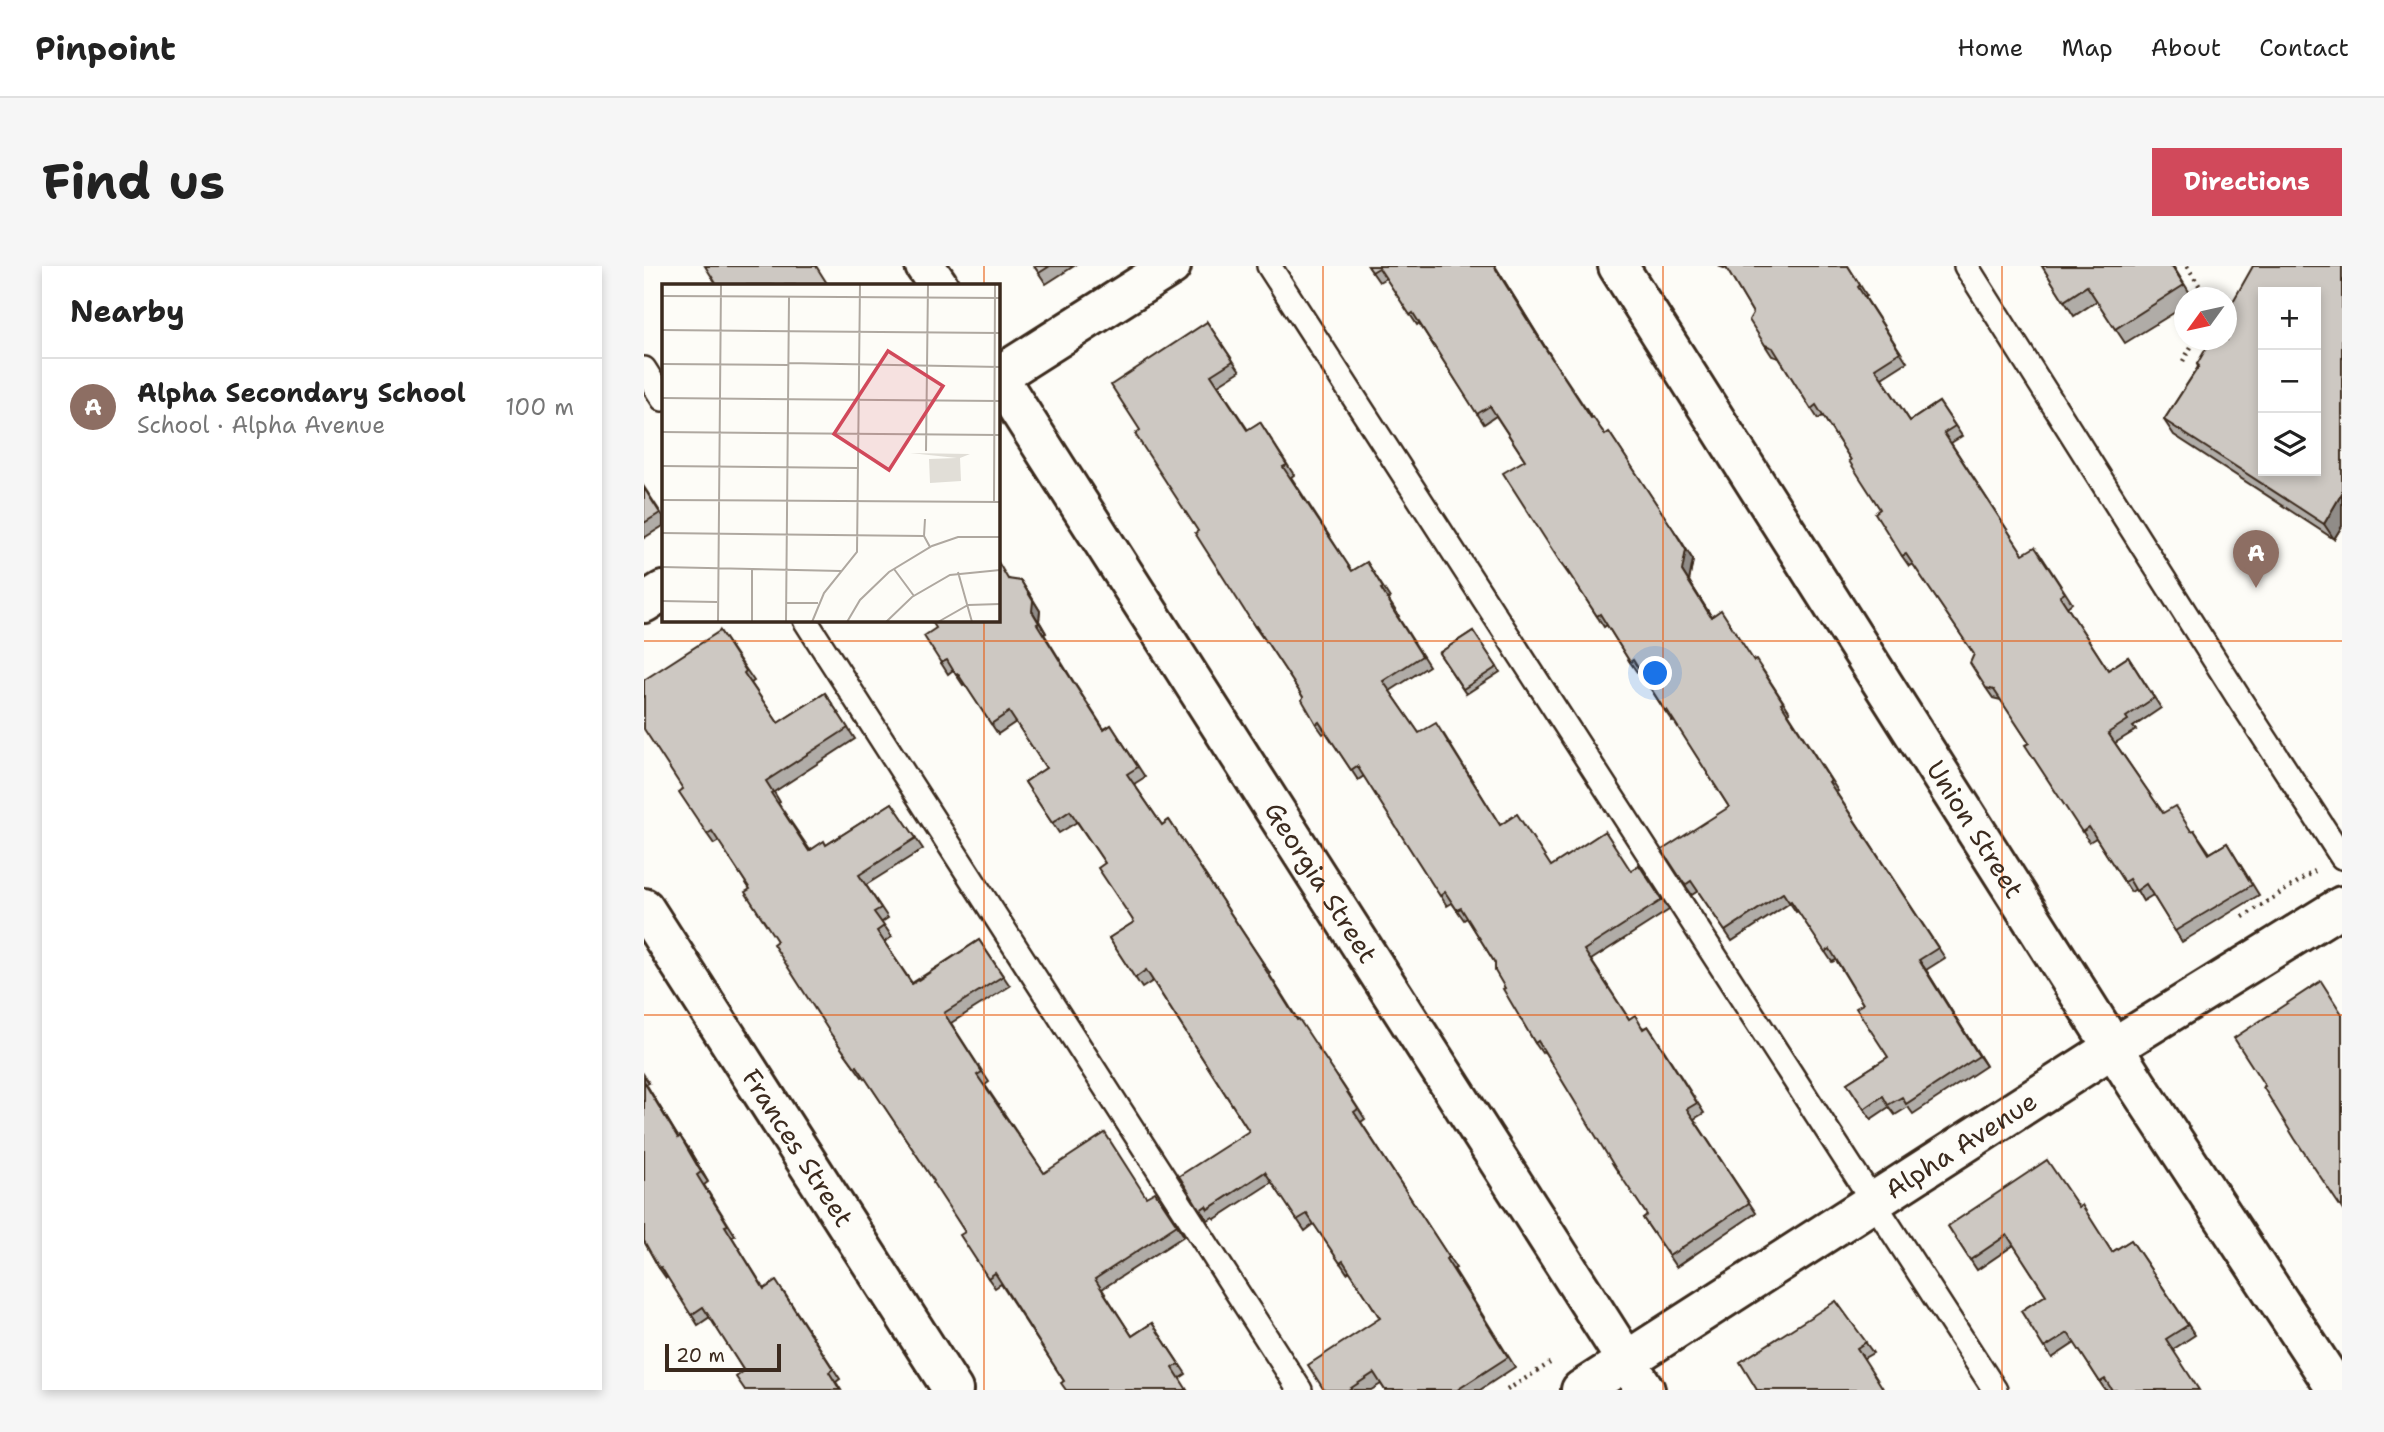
<!DOCTYPE html>
<html lang="en">
<head>
<meta charset="utf-8">
<style>
  :root { --surface:#fff; --page:#f6f6f6; --text:#222; --muted:#767676; --line:#e0e0e0; --accent:#d1495b }
  body { margin:0; font-family:"Shantell Sans",sans-serif; background:var(--page); color:var(--text) }
  .controls { position:absolute; right:21px; top:21px; display:grid; overflow:hidden; border-radius:0px; box-shadow:0 4px 10px #0003 }
  .controls button { width:63px; height:63px; display:grid; place-items:center; padding:0; border:0; border-bottom:2px solid var(--line); background:var(--surface); color:var(--text); font:35px sans-serif }
  .compass { position:absolute; left:1530px; top:21px; width:63px; height:63px; border-radius:50%; background:var(--surface); box-shadow:0 4px 10px #0003; rotate:237deg }
  .scale { position:absolute; left:21px; bottom:18px; width:116px; box-sizing:border-box; padding-left:7px; border:4px solid #3b2a1e; border-top:0; font-size:19px; line-height:24px; white-space:nowrap; color:#3b2a1e; -webkit-text-stroke:5px #fdfcf7; paint-order:stroke }
  .you { position:absolute; left:1012px; top:408px; width:24px; height:24px; margin:-18px; border:5px solid #fff; border-radius:50%; background:#1a73e8; box-shadow:0 0 0 10px #1a73e833 }
  .badge { display:grid; place-items:center; width:46px; height:46px; border-radius:50%; background:var(--accent); color:#fff; font-size:23px; font-weight:700 }
  .pin { position:absolute; translate:-50% -58px; filter:drop-shadow(0 2px 4px #0008) }
  .pin::after { content:''; position:absolute; top:37px; width:24px; height:21px; background:inherit; clip-path:polygon(0 0,100% 0,50% 100%) }
  .list { margin:0; padding:0; list-style:none }
  h2 { display:flex; justify-content:space-between; align-items:center; height:91px; margin:0; padding:0 28px; font-size:30px }
  h2 small { font-size:23px; font-weight:400; color:var(--muted) }
  .list li { display:grid; grid-template-columns:46px 1fr auto; gap:21px; align-items:center; box-sizing:border-box; height:98px; padding:0 28px; border-top:2px solid var(--line) }
  .list b { display:block; font-size:26px; white-space:nowrap }
  .list p { margin:0; font-size:23px; white-space:nowrap; color:var(--muted) }
  .list em { font-size:23px; font-style:normal; color:var(--muted) }
  .icon { flex:none; width:38px; height:38px; fill:none; stroke:currentColor; stroke-width:2; stroke-linecap:round; stroke-linejoin:round }
  .map { position:relative; flex:none; width:1698px; height:1124px; overflow:hidden; border-radius:0px }
  header { display:flex; align-items:center; gap:42px; box-sizing:border-box; height:98px; padding:0 35px; background:var(--surface); border-bottom:2px solid var(--line) }
  header strong { font-size:33px }
  nav { display:flex; gap:38px; margin-inline-start:auto; font-size:24px }
  .intro { display:flex; align-items:center; justify-content:space-between; box-sizing:border-box; height:168px; padding:0 42px }
  h1 { margin:0; font-size:49px }
  .button { padding:18px 32px; border-radius:0px; background:var(--accent); color:#fff; font-size:24px; font-weight:700 }
  main { display:flex; gap:42px; padding:0 42px }
  aside { flex:1; background:var(--surface); border-radius:0px; box-shadow:0 4px 10px #0003 }
  .map>svg:first-child { display:block }
  .lines { fill:none; stroke-linecap:round; stroke-linejoin:round }
  .service-casing { stroke:#3b2a1e; stroke-width:28 }
  .minor-casing { stroke:#3b2a1e; stroke-width:44 }
  .path { stroke:#3b2a1e; stroke-width:4.5; stroke-dasharray:2 5; stroke-linecap:butt }
  .service { stroke:#fdfcf7; stroke-width:23 }
  .minor { stroke:#fdfcf7; stroke-width:38 }
  .wall { fill:#b0aca7; stroke:#3b2a1e; stroke-width:2 }
  .shaded-wall { fill:#908c88; stroke:#3b2a1e; stroke-width:2 }
  .building { fill:#cdc8c2; stroke:#3b2a1e; stroke-width:2; fill-rule:evenodd }
  .grid { fill:none; stroke:#e8590c; stroke-width:2; stroke-opacity:0.55 }
  .labels { text-anchor:middle; stroke-width:7; stroke-linejoin:round; paint-order:stroke }
  .street-label { font-size:26px; fill:#3b2a1e; stroke:#fdfcf7 }
  .inset-road { fill:none; stroke:#afa8a0; stroke-width:2 }
  .view { fill:#d1495b; fill-opacity:0.15; stroke:#d1495b; stroke-width:3.5 }
  .inset-edge { fill:none; stroke:#3b2a1e; stroke-width:3.5 }
</style>
</head>
<body>
<header>
<strong>Pinpoint</strong>
<nav><a>Home</a><a>Map</a><a>About</a><a>Contact</a></nav>
</header>
<div class="intro"><h1>Find us</h1><a class="button">Directions</a></div>
<main>
<aside>
<h2>Nearby<small></small></h2>
<ul class="list">
<li><span class="badge" style="background:#8d6e63">A</span><div><b>Alpha Secondary School</b><p>School · Alpha Avenue</p></div><em>100 m</em></li>
</ul>
</aside>
<div class="map">
<svg width="1698" height="1124" viewBox="0 0 1698 1124">
  <rect width="100%" height="100%" fill="#fdfcf7"/>
  <filter id="ink" filterUnits="userSpaceOnUse"><feTurbulence type="fractalNoise" baseFrequency=".0143" numOctaves="2"/><feDisplacementMap in="SourceGraphic" scale="14" xChannelSelector="R" yChannelSelector="G"/><feConvolveMatrix kernelMatrix="1 2 1 2 8 2 1 2 1" color-interpolation-filters="sRGB"/></filter>
  <g filter="url(#ink)">
    <g class="lines">
      <defs>
        <g id="service">
          <path d="M625,0L1351,1124"/>
          <path d="M1322,0L1596,434L1698,591"/>
          <path d="M0,103L19,133"/>
          <path d="M161,354L656,1124"/>
        </g>
        <g id="minor">
          <path d="M281,0L294,19"/>
          <path id="s1" d="M974,0L1493,819L1693,1124"/>
          <path d="M354,110L527,0"/>
          <path id="s2" d="M354,111L1001,1124"/>
          <path d="M0,337L19,325"/>
          <path id="s3" d="M0,642L309,1124"/>
          <path id="s4" d="M937,1124L1470,781L1698,640"/>
        </g>
      </defs>
      <!-- service casing -->
      <use href="#service" class="service-casing"/>
      <!-- minor casing -->
      <use href="#minor" class="minor-casing"/>
      <!-- path -->
      <g class="path">
        <path d="M1543,0L1563,32"/>
        <path d="M1539,95L1551,74"/>
        <path d="M1599,651L1671,605"/>
        <path d="M863,1124L906,1097"/>
      </g>
      <!-- service -->
      <use href="#service" class="service"/>
      <!-- minor -->
      <use href="#minor" class="minor"/>
    </g>
    <!-- wall -->
    <g class="wall">
      <path d="M390,0H430L402,18Z"/>
      <path d="M724,0H851L908,92L948,152L961,168L1036,273L1049,294L1045,315L1067,350L1119,404L1146,446L1144,447L1194,525L1192,526L1301,692L1282,704L1342,800L1269,848L1264,841L1251,849L1245,841L1227,853L1203,817L1244,791L1219,738L1192,694L1188,696L1154,645L1152,646L1146,637L1088,675L1054,625L1048,629L1041,619L1085,541L1030,454L1028,455L1021,445L995,405L993,406L986,396L963,359L960,361L926,308L925,309L918,299L881,194L852,150L840,158L775,57L773,59L742,12L735,16Z"/>
      <path d="M1074,0H1204L1223,30L1221,31L1263,96L1238,112L1266,155L1295,136L1318,170L1307,177L1379,288L1398,291L1428,337L1423,341L1464,404L1484,391L1517,442L1489,461L1492,464L1471,477L1519,547L1548,565L1550,564L1566,587L1583,577L1615,629L1538,676L1509,629L1499,635L1492,623L1487,626L1452,572L1445,576L1385,477L1357,434L1349,432L1342,422L1330,388L1269,298L1265,300L1258,290L1236,243L1207,194L1179,150L1174,153L1135,92L1128,90L1121,79L1109,47L1083,3Z"/>
      <path d="M1398,0H1529L1549,32H1541V40L1481,77L1453,35L1430,50Z"/>
      <path d="M1698,0V260L1690,273L1530,169L1520,154L1554,101L1553,98Z"/>
      <path d="M563,56L596,105L574,119L604,164L616,156L650,209L647,211L708,305L723,296L746,332L744,333L755,350L754,351L785,400L746,425L775,467H799L856,559L907,600L987,604L995,599L1025,644L947,694L985,753L1000,762L1004,760L1011,770L1060,847L1050,853L1112,947L1032,1001L999,952L1003,949L900,785L898,787L891,777L861,722L851,697L823,652L820,654L808,637L803,640L720,510L714,514L682,466L679,468L672,458L659,431L619,370L618,371L611,361L554,265Z"/>
      <path d="M0,221L19,250V260L0,272Z"/>
      <path d="M365,313L384,325L396,345L395,355L402,367L400,368L431,418L460,463L467,459L501,511L490,518L518,559L525,554L626,707L625,708L654,754L699,819L721,853L717,856L812,1002L810,1003L871,1101L836,1124H741L737,1118L727,1124H680L736,1052L706,1005L703,1007L670,958L661,965L628,916L571,953L569,951L564,954L556,944L605,865L509,715L498,722L465,672L490,656L461,597L433,556L415,567L381,516L402,502L372,456L354,468L321,418L319,419L309,404L304,408L297,397L292,362Z"/>
      <path d="M76,365L110,415L107,417L134,457L181,427L211,473L130,526L136,536L134,537L166,584L182,579L248,537L279,583L222,619L244,652L238,656L248,671L240,676L268,717L335,674L366,720L307,757L345,816L341,819L400,907L503,931L518,936L540,970L458,1023L488,1070L508,1057L542,1108L536,1112L420,1115L357,1018L351,1022L344,1012L321,966L290,915L220,810L218,811L187,768L133,675L106,623L75,575L70,578L63,568L39,523Z"/>
      <path d="M829,365L856,406L822,428L795,387Z"/>
      <path d="M0,809L5,817L2,818L34,871L43,880L64,916L60,919L91,969L88,971L120,1022L139,1025L196,1113L192,1116L197,1124H101L100,1105L66,1051L54,1059L24,1011L22,1012L15,1002L0,975Z"/>
      <path d="M1435,941L1468,986L1487,974L1551,1069L1467,1124H1461L1431,1077L1408,1092L1377,1045L1402,1029L1370,979L1333,1004L1304,960Z"/>
      <path d="M1192,1035L1229,1087L1220,1092L1113,1124Z"/>
    </g>
    <!-- shaded-wall -->
    <g class="shaded-wall">
      <path d="M850,0H851L908,92L901,82Z"/>
      <path d="M965,166L1049,294L1045,315L1074,361L1038,305Z"/>
      <path d="M1698,227V260L1690,273L1680,258Z"/>
      <path d="M377,315L396,345L395,355L402,367L388,345Z"/>
      <path d="M1275,694L1282,704L1342,800L1335,790Z"/>
      <path d="M0,815L41,882L34,872Z"/>
      <path d="M36,870L43,880L64,916L57,906Z"/>
    </g>
    <!-- building -->
    <g class="building">
      <path d="M61,0H172L184,19H73Z"/>
      <path d="M390,0H406L395,7Z"/>
      <path d="M724,0H850L901,82L947,152L949,151L961,169L965,166L1029,263L1042,284L1038,305L1067,351L1077,344L1110,395L1112,394L1139,436L1137,437L1187,515L1185,516L1294,682L1275,694L1335,790L1262,838L1258,831L1244,839L1239,830L1220,843L1203,817L1244,791L1212,742L1219,738L1186,683L1181,686L1147,635L1145,636L1139,627L1081,665L1047,615L1041,619L1018,584L1085,541L1023,444L1021,445L989,394L986,396L956,348L953,350L919,298L918,299L859,207L881,194L846,140L833,148L769,47L766,49L735,2L728,6Z"/>
      <path d="M1081,0H1204L1216,19L1214,21L1256,86L1231,102L1266,155L1295,136L1311,160L1300,167L1379,288L1391,281L1421,327L1416,330L1464,404L1484,391L1510,432L1482,451L1484,454L1464,467L1519,547L1531,540L1547,565L1550,564L1565,588L1583,577L1608,619L1531,665L1502,618L1492,625L1485,613L1480,616L1445,561L1438,566L1381,479L1385,477L1350,424L1342,422L1326,397L1330,388L1262,288L1258,290L1231,247L1236,243L1205,195L1207,194L1172,139L1167,143L1129,82L1121,79L1105,54L1109,47Z"/>
      <path d="M1398,0H1528L1540,19L1471,63L1443,20L1420,35Z"/>
      <path d="M1609,0H1698V227L1680,258L1520,154L1555,100L1553,98L1567,74H1583V46ZM1619,26H1672V205H1619Z"/>
      <path d="M563,56L589,95L567,109L603,164L616,156L643,199L639,201L708,305L723,296L739,322L737,323L748,340L747,341L778,390L739,415L775,467L792,457L856,559L873,548L907,600L961,565L987,605L995,599L1018,634L940,684L985,753L991,749L999,763L1004,760L1053,837L1043,843L1105,937L1025,990L999,952L1003,949L970,900L894,775L891,777L859,723L861,722L851,705V697L817,642L813,644L801,626L796,630L713,500L707,504L675,456L672,458L658,434L659,431L612,360L611,361L551,267L554,265L491,168L496,164L467,119Z"/>
      <path d="M0,222L16,247L0,257Z"/>
      <path d="M354,296L364,313L377,315L389,335L388,345L395,357L393,358L424,408L460,464L467,459L494,501L483,508L518,559L525,554L619,697L618,698L653,754L655,753L692,809L714,843L710,846L805,991L802,993L864,1091L813,1124H741L730,1107L704,1124H680L664,1099L736,1052L699,995L696,997L663,948L653,954L621,906L564,943L562,940L556,944L535,910L605,865L502,704L491,712L465,672L490,656L454,602L461,597L426,545L408,557L381,516L402,502L365,446L347,458L314,408L312,409L303,394L297,397L280,370L292,362L287,354H354Z"/>
      <path d="M76,365L102,405L100,407L134,457L181,427L204,462L122,515L129,526L127,527L165,585L180,575L182,579L248,537L272,572L215,609L237,642L230,646L240,660L233,665L268,718L335,674L359,710L300,747L338,806L333,809L400,907L461,867L502,931L511,926L533,959L451,1013L488,1070L508,1057L535,1098L529,1102L543,1124H422L417,1117L420,1115L351,1007L344,1012L316,969L321,966L289,917L290,915L213,800L211,801L187,768L129,678L133,675L101,626L106,623L68,565L63,568L35,526L39,523L0,463V414Z"/>
      <path d="M829,365L853,401L819,423L795,387Z"/>
      <path d="M1677,715L1698,748V943L1651,873L1619,821L1621,820L1590,772Z"/>
      <path d="M0,816L34,872L36,870L57,906L53,909L84,959L81,960L120,1023L132,1015L189,1103L185,1106L196,1124H101L92,1111L100,1105L59,1041L47,1049L17,1001L15,1002L0,975Z"/>
      <path d="M1403,894L1435,941L1438,939L1468,986L1487,974L1544,1059L1522,1073L1555,1124H1468L1461,1113L1456,1116L1424,1067L1400,1082L1377,1045L1402,1029L1363,969L1326,994L1304,960Z"/>
      <path d="M1192,1035L1222,1076L1213,1082L1240,1124H1113L1096,1096Z"/>
    </g>
  </g>
  <!-- grid -->
  <path class="grid" d="M340,0V19M679,0V1124M1019,0V1124M1358,0V1124M340,354V1124M0,375H1698M0,749H1698"/>
  <g class="labels">
    <!-- street labels -->
    <g class="street-label">
      <text dy="9" stroke="none"><textPath href="#s1" startOffset="667">Union Street</textPath></text>
      <text dy="9" stroke="none"><textPath href="#s2" startOffset="600">Georgia Street</textPath></text>
      <text dy="9" stroke="none"><textPath href="#s4" startOffset="452">Alpha Avenue</textPath></text>
      <text dy="9" stroke="none"><textPath href="#s3" startOffset="285">Frances Street</textPath></text>
    </g>
  </g>
  <!-- overview -->
  <g transform="translate(18 18)">
    <rect width="338" height="338" fill="#fdfcf7"/>
    <path d="M248,169L308,170L298,174L299,197L268,199L267,175L295,174Z" fill="#e1ded7"/>
    <path class="inset-road" d="M0,12L338,14M0,46L338,49M126,79L338,83M0,80L126,81M0,114L338,117M0,148L338,151M264,167L266,0M0,182L196,184M0,216L338,218M332,218L333,0M263,235L262,252L268,263M0,249L262,252M0,283L179,287M90,285V338M232,285L252,312M296,288L310,338M0,317L55,318M124,319H156M56,338L59,0M124,338L127,13M150,338L162,309L195,268L198,0M185,338L198,316L227,288L270,262L296,253H338M224,338L250,313L288,291L338,286M276,338L306,321L338,320"/>
    <path class="view" d="M226,67L281,102L227,186L172,150Z"/>
    <rect width="338" height="338" class="inset-edge"/>
  </g>
</svg>
<div class="controls">
<button>+</button>
<button>−</button>
<button><svg class="icon" aria-label="layers" viewBox="0 0 24 24"><path d="M12 4l9 5-9 5-9-5zM3 14l9 5 9-5"/></svg></button>
</div>
<svg class="compass" viewBox="-18 -18 36 36"><path d="M0-13l5 13h-10z" fill="#e53935"/><path d="M0 13l5-13h-10z" fill="#767676"/></svg>
<div class="scale">20 m</div>
<div class="you"></div>
<div class="pin badge" style="left:1612px;top:322px;background:#8d6e63">A</div>
</div>
</main>
</body>
</html>
